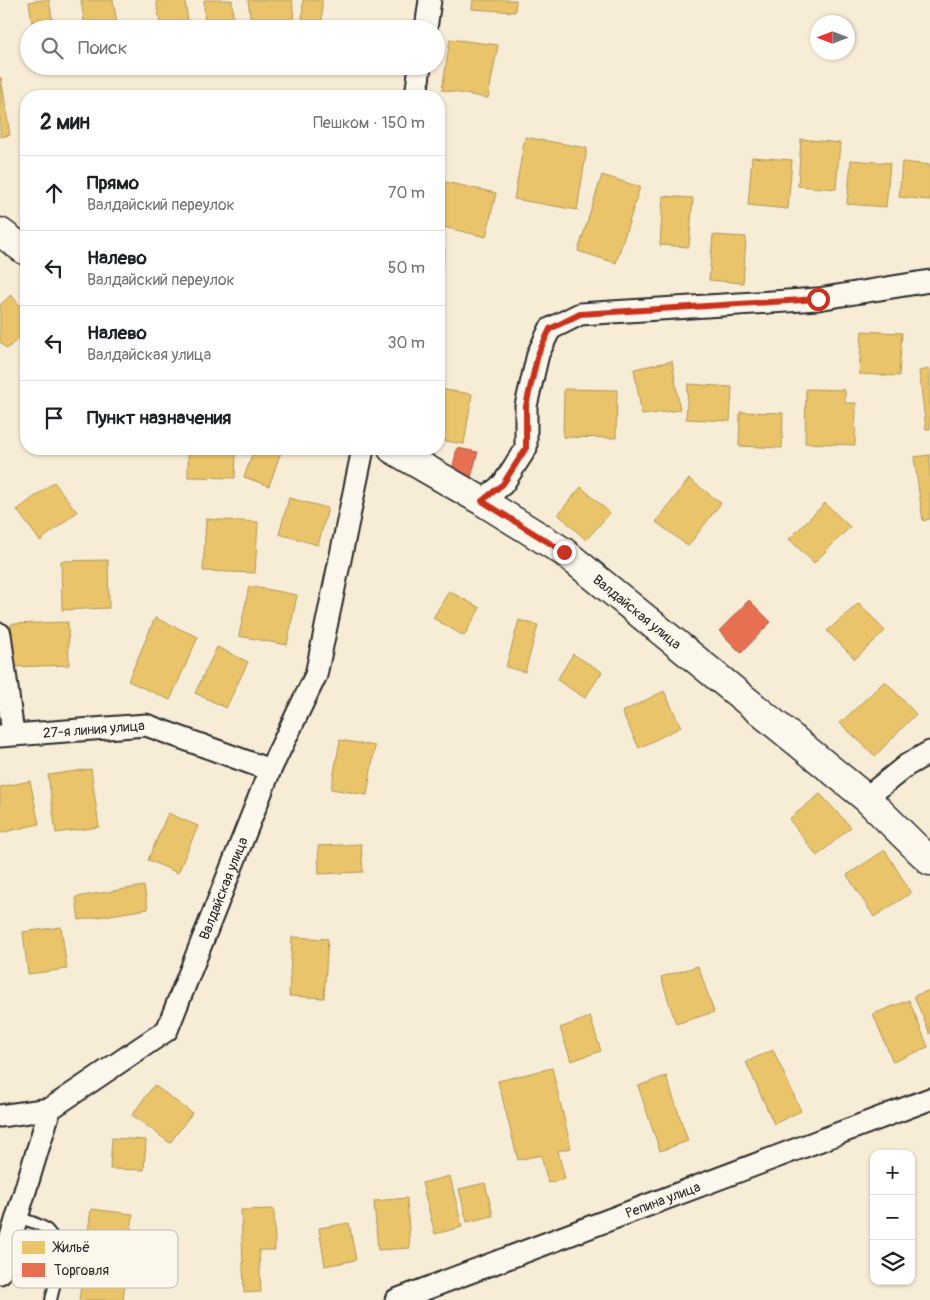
<!DOCTYPE html>
<html lang="ru">
<head>
<meta charset="utf-8">
<style>
  :root { --surface:#fff; --page:#f6f6f6; --text:#202124; --muted:#757577; --line:#e0e0e0 }
  body { margin:0; font-family:Pangolin,sans-serif; background:var(--page); color:var(--text) }
  .controls { position:absolute; right:15px; bottom:15px; display:grid; overflow:hidden; border-radius:10px; box-shadow:0 1px 4px #0004 }
  .controls button { width:45px; height:45px; display:grid; place-items:center; padding:0; border:0; border-bottom:1px solid var(--line); background:var(--surface); color:var(--text); font:25px sans-serif }
  .compass { position:absolute; left:810px; top:15px; width:45px; height:45px; border-radius:50%; background:var(--surface); box-shadow:0 1px 4px #0004; rotate:270deg }
  .stop { position:absolute; width:15px; height:15px; margin:-11px; border:4px solid #c8321e; border-radius:50%; background:#fff }
  .stop.end { background:#c8321e; border-color:#fff; box-shadow:0 1px 5px #0008 }
  .list { margin:0; padding:0; list-style:none }
  h2 { display:flex; justify-content:space-between; align-items:center; height:65px; margin:0; padding:0 20px; font-size:21px }
  h2 small { font-size:16px; font-weight:400; color:var(--muted) }
  .list li { display:grid; grid-template-columns:32px 1fr auto; gap:15px; align-items:center; box-sizing:border-box; height:75px; padding:0 20px; border-top:1px solid var(--line) }
  .list b { display:block; font-size:19px; white-space:nowrap }
  .list p { margin:0; font-size:16px; white-space:nowrap; color:var(--muted) }
  .list em { font-size:16px; font-style:normal; color:var(--muted) }
  .icon { flex:none; width:28px; height:28px; fill:none; stroke:currentColor; stroke-width:2; stroke-linecap:round; stroke-linejoin:round }
  .map { position:relative; flex:none; width:930px; height:1300px; overflow:hidden }
  .search { position:absolute; background:var(--surface); box-shadow:0 1px 4px #0004; left:20px; top:20px; width:425px; height:55px; display:flex; align-items:center; gap:12px; box-sizing:border-box; padding:0 18px; border-radius:28px; color:var(--muted); font-size:19px }
  .panel { position:absolute; background:var(--surface); box-shadow:0 1px 4px #0004; left:20px; top:90px; width:425px; height:365px; border-radius:20px }
  .map>svg:first-child { display:block }
  .homes { fill:#e9c46a; stroke:#b09657 }
  .shops { fill:#e76f51; stroke:#af5b46 }
  .lines { fill:none; stroke-linecap:round; stroke-linejoin:round }
  .lane-casing { stroke:#2b2b2b; stroke-width:14 }
  .street-casing { stroke:#2b2b2b; stroke-width:25 }
  .secondary-casing { stroke:#2b2b2b; stroke-width:31 }
  .lane { stroke:#fbf7ec; stroke-width:10 }
  .street { stroke:#fbf7ec; stroke-width:21 }
  .secondary { stroke:#fbf7ec; stroke-width:28 }
  .route { stroke:#c8321e; stroke-width:6 }
  .labels { text-anchor:middle; stroke-width:5; stroke-linejoin:round; paint-order:stroke }
  .street-label { font-size:14px; fill:#2b2b2b; stroke:#fbf7ec }
  .key { fill:#fbf7ec; stroke:#bdbab2; stroke-width:1 }
  .key-label { font-size:14px; fill:#2b2b2b }
</style>
</head>
<body>
<div class="map">
<svg width="930" height="1300" viewBox="0 0 930 1300">
  <rect width="100%" height="100%" fill="#f7ecd6"/>
  <filter id="ink" filterUnits="userSpaceOnUse"><feTurbulence type="fractalNoise" baseFrequency=".02" numOctaves="2"/><feDisplacementMap in="SourceGraphic" scale="10" xChannelSelector="R" yChannelSelector="G"/><feConvolveMatrix kernelMatrix="1 2 1 2 8 2 1 2 1" color-interpolation-filters="sRGB"/></filter>
  <g filter="url(#ink)">
    <!-- homes -->
    <g class="homes">
      <path d="M42,0H49L54,29H33L29,2Z"/>
      <path d="M81,0H113L117,23L85,28Z"/>
      <path d="M156,0H185L189,28L161,29Z"/>
      <path d="M204,0H232L234,29H205Z"/>
      <path d="M248,0H292L295,29H252Z"/>
      <path d="M303,0H322V29H302Z"/>
      <path d="M473,0H516L515,12L472,9Z"/>
      <path d="M450,39L498,45L488,98L442,90Z"/>
      <path d="M1,77L10,135L0,137V78Z"/>
      <path d="M525,137L587,148L577,210L514,199Z"/>
      <path d="M801,139L840,143L836,189L798,186Z"/>
      <path d="M752,157L792,160L788,209L748,205Z"/>
      <path d="M851,160L890,163L886,207L847,204Z"/>
      <path d="M902,162L930,165V200L899,197Z"/>
      <path d="M602,175L640,187L616,263L578,251Z"/>
      <path d="M441,181L496,193L486,237L439,226V192Z"/>
      <path d="M663,196L693,198L689,247L660,245Z"/>
      <path d="M713,235L746,237L743,283L709,280Z"/>
      <path d="M439,248L445,249L439,283Z"/>
      <path d="M11,295L26,312V331L7,349L0,342V305Z"/>
      <path d="M862,331L902,333L899,376L859,374Z"/>
      <path d="M672,361L680,410L642,415L634,369Z"/>
      <path d="M930,369V429H926L919,371Z"/>
      <path d="M688,384L732,387L730,421L686,419Z"/>
      <path d="M439,389L472,394L464,444L439,440Z"/>
      <path d="M564,389L617,390L616,438L563,437Z"/>
      <path d="M806,389L845,390V403H856L855,445L805,443Z"/>
      <path d="M740,412L783,413L782,448L739,446Z"/>
      <path d="M188,449H236L235,478L188,477Z"/>
      <path d="M254,449H282L269,486L244,477Z"/>
      <path d="M930,455V519L923,521L914,457Z"/>
      <path d="M689,479L721,503L688,546L656,522Z"/>
      <path d="M54,482L77,512L40,541L17,510Z"/>
      <path d="M581,487L610,513L586,540L558,514Z"/>
      <path d="M289,498L328,508L318,545L279,534Z"/>
      <path d="M825,503L850,527L814,563L789,539Z"/>
      <path d="M206,519L258,522L255,573L203,571Z"/>
      <path d="M108,560L109,608L62,610L61,561Z"/>
      <path d="M249,586L297,595L287,645L239,636Z"/>
      <path d="M449,591L480,608L464,636L433,618Z"/>
      <path d="M859,603L885,631L855,659L827,631Z"/>
      <path d="M155,618L198,637L170,700L128,681Z"/>
      <path d="M519,620L538,625L525,672L506,667Z"/>
      <path d="M68,622L69,665L13,667L11,624Z"/>
      <path d="M217,647L248,662L226,708L195,693Z"/>
      <path d="M573,654L602,672L585,698L557,680Z"/>
      <path d="M885,681L916,714L875,756L840,723Z"/>
      <path d="M664,691L681,727L639,748L622,712Z"/>
      <path d="M340,740L375,746L367,795L331,789Z"/>
      <path d="M91,769L99,827L56,833L48,775Z"/>
      <path d="M30,781L39,824L0,833V787Z"/>
      <path d="M820,794L851,827L817,856L789,819Z"/>
      <path d="M168,813L198,826L178,873L148,860Z"/>
      <path d="M361,844L363,872L319,874L318,846Z"/>
      <path d="M885,850L911,893L874,917L847,875Z"/>
      <path d="M144,886L148,909L79,920L76,897Z"/>
      <path d="M61,927L67,969L28,974L23,932Z"/>
      <path d="M292,937L328,939L324,998L289,996Z"/>
      <path d="M698,966L714,1012L676,1024L661,977Z"/>
      <path d="M930,990V1034L914,996Z"/>
      <path d="M909,1000L928,1047L893,1062L873,1014Z"/>
      <path d="M590,1017L601,1051L571,1061L560,1028Z"/>
      <path d="M773,1050L801,1111L774,1124L746,1062Z"/>
      <path d="M552,1068L571,1148L558,1151L565,1179L548,1183L541,1155L518,1160L498,1081Z"/>
      <path d="M666,1076L688,1141L660,1151L638,1086Z"/>
      <path d="M154,1085L192,1113L170,1143L132,1115Z"/>
      <path d="M112,1138L146,1140L144,1170L110,1169Z"/>
      <path d="M450,1176L462,1227L435,1234L422,1183Z"/>
      <path d="M485,1183L493,1216L467,1222L459,1189Z"/>
      <path d="M407,1198L410,1248L378,1250L374,1201Z"/>
      <path d="M91,1209L133,1214L123,1300H79Z"/>
      <path d="M274,1209L275,1250H259L261,1292L244,1293L241,1210Z"/>
      <path d="M349,1223L356,1260L325,1266L319,1228Z"/>
    </g>
    <!-- shops -->
    <g class="shops">
      <path d="M457,448L478,452L470,481L451,475Z"/>
      <path d="M749,600L771,622L741,653L719,631Z"/>
    </g>
    <g class="lines">
      <defs>
        <path id="lane" d="M17,1217C25,1220 39,1223 46,1229C66,1247 56,1278 51,1300"/>
        <g id="street">
          <path d="M426,29L430,0"/>
          <path d="M416,96L420,66"/>
          <path d="M482,501L503,484L526,448V406L538,354L550,329L580,314L818,299L930,281"/>
          <path d="M0,634L13,734"/>
          <path id="s1" d="M0,736L146,725L270,770"/>
          <path d="M866,798L907,765L930,752"/>
          <path d="M0,1116L50,1109"/>
          <path id="s2" d="M0,1273L50,1109L167,1030L270,770L316,675L363,449"/>
          <path id="s3" d="M396,1300L930,1099"/>
        </g>
        <g id="secondary">
          <path d="M0,232L26,251"/>
          <path id="s4" d="M392,449L482,501L564,552L866,798L930,861"/>
        </g>
      </defs>
      <!-- lane casing -->
      <use href="#lane" class="lane-casing"/>
      <!-- street casing -->
      <use href="#street" class="street-casing"/>
      <!-- secondary casing -->
      <use href="#secondary" class="secondary-casing"/>
      <!-- lane -->
      <use href="#lane" class="lane"/>
      <!-- street -->
      <use href="#street" class="street"/>
      <!-- secondary -->
      <use href="#secondary" class="secondary"/>
    </g>
  </g>
  <g class="lines" filter="url(#ink)">
    <!-- route -->
    <path class="route" d="M564,552L482,501L503,484L526,448V406L538,354L550,329L580,314L818,299"/>
  </g>
  <g class="labels">
    <!-- street labels -->
    <g class="street-label">
      <text dy="5" stroke="none"><textPath href="#s4" startOffset="295">Валдайская улица</textPath></text>
      <text dy="5" stroke="none"><textPath href="#s1" startOffset="94">27-я линия улица</textPath></text>
      <text dy="5" stroke="none"><textPath href="#s2" startOffset="465">Валдайская улица</textPath></text>
      <text dy="5" stroke="none"><textPath href="#s3" startOffset="285">Репина улица</textPath></text>
    </g>
  </g>
  <!-- legend -->
  <rect x="12" y="1230" width="166" height="58" rx="8" class="key"/>
  <rect x="22" y="1241" width="23" height="13" fill="#e9c46a"/>
  <rect x="22" y="1263" width="23" height="14" fill="#e76f51"/>
  <g class="key-label">
    <text x="54" y="1252">Жильё</text>
    <text x="54" y="1275">Торговля</text>
  </g>
</svg>
<div class="controls">
<button>+</button>
<button>−</button>
<button><svg class="icon" aria-label="layers" viewBox="0 0 24 24"><path d="M12 4l9 5-9 5-9-5zM3 14l9 5 9-5"/></svg></button>
</div>
<svg class="compass" viewBox="-18 -18 36 36"><path d="M0-13l5 13h-10z" fill="#e53935"/><path d="M0 13l5-13h-10z" fill="#757577"/></svg>
<div class="stop" style="left:818px;top:299px"></div>
<div class="stop end" style="left:564px;top:552px"></div>
<div class="search"><svg class="icon" aria-label="search" viewBox="0 0 24 24"><circle cx="10" cy="10" r="6"/><path d="M15 15l6 6"/></svg>Поиск</div>
<section class="panel">
<h2>2 мин<small>Пешком · 150 m</small></h2>
<ul class="list">
<li><svg class="icon" aria-label="ahead" viewBox="0 0 24 24"><path d="M12 20V5M6 11l6-6 6 6"/></svg><div><b>Прямо</b><p>Валдайский переулок</p></div><em>70 m</em></li>
<li><svg class="icon" aria-label="left" viewBox="0 0 24 24"><path d="M17 20v-9H6M10 6l-5 5 5 5"/></svg><div><b>Налево</b><p>Валдайский переулок</p></div><em>50 m</em></li>
<li><svg class="icon" aria-label="left" viewBox="0 0 24 24"><path d="M17 20v-9H6M10 6l-5 5 5 5"/></svg><div><b>Налево</b><p>Валдайская улица</p></div><em>30 m</em></li>
<li><svg class="icon" aria-label="arrive" viewBox="0 0 24 24"><path d="M6 21V4h12l-3 4 3 4H6"/></svg><div><b>Пункт назначения</b></div></li>
</ul>
</section>
</div>
</body>
</html>
